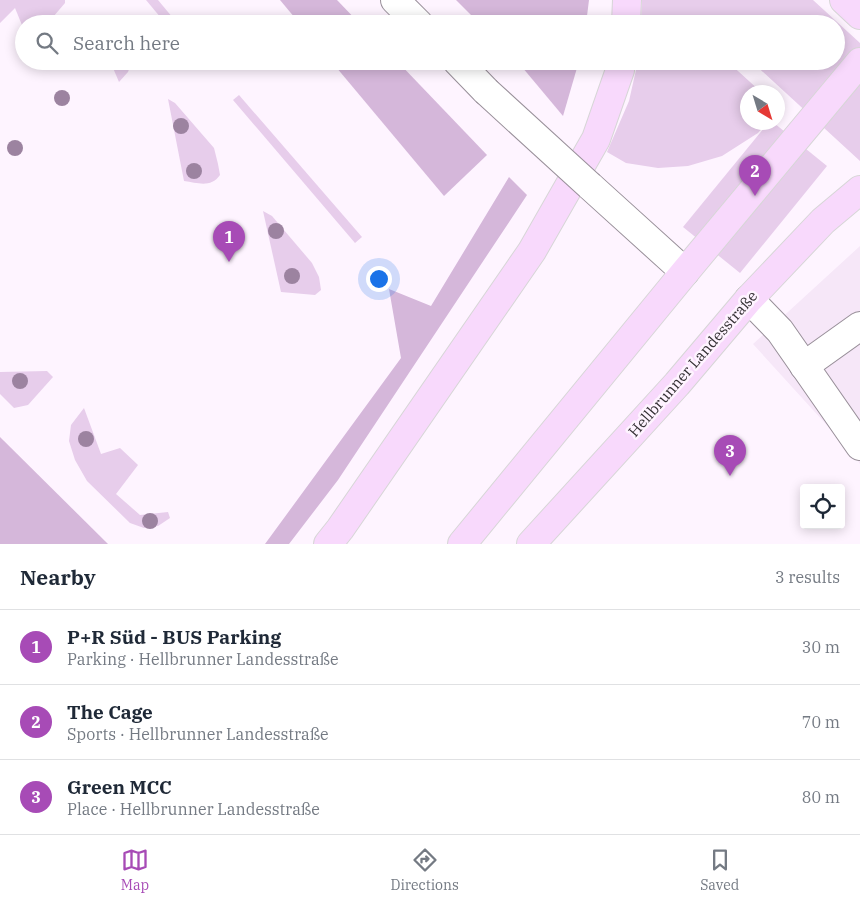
<!DOCTYPE html>
<html lang="en">
<head>
<meta charset="utf-8">
<style>
  :root { --surface:#fff; --page:#f2f2f3; --text:#1f2937; --muted:#747a83; --line:#e0e1e3; --accent:#a74bb6 }
  body { margin:0; font-family:"IBM Plex Serif",serif; background:var(--page); color:var(--text) }
  .controls { position:absolute; right:15px; bottom:15px; display:grid; overflow:hidden; border-radius:5px; box-shadow:0 2px 12px #0003 }
  .controls button { width:45px; height:45px; display:grid; place-items:center; padding:0; border:0; border-bottom:1px solid var(--line); background:var(--surface); color:var(--text); font:25px sans-serif }
  .compass { position:absolute; left:740px; top:85px; width:45px; height:45px; border-radius:50%; background:var(--surface); box-shadow:0 2px 12px #0003; rotate:142deg }
  .you { position:absolute; left:378px; top:278px; width:18px; height:18px; margin:-12px; border:4px solid #fff; border-radius:50%; background:#1a73e8; box-shadow:0 0 0 8px #1a73e833 }
  .badge { display:grid; place-items:center; width:32px; height:32px; border-radius:50%; background:var(--accent); color:#fff; font-size:16px; font-weight:700 }
  .pin { position:absolute; translate:-50% -41px; filter:drop-shadow(0 1px 2px #0008) }
  .pin::after { content:''; position:absolute; top:26px; width:18px; height:15px; background:inherit; clip-path:polygon(0 0,100% 0,50% 100%) }
  .list { margin:0; padding:0; list-style:none }
  h2 { display:flex; justify-content:space-between; align-items:center; height:65px; margin:0; padding:0 20px; font-size:21px }
  h2 small { font-size:16px; font-weight:400; color:var(--muted) }
  .list li { display:grid; grid-template-columns:32px 1fr auto; gap:15px; align-items:center; box-sizing:border-box; height:75px; padding:0 20px; border-top:1px solid var(--line) }
  .list b { display:block; font-size:19px; white-space:nowrap }
  .list p { margin:0; font-size:16px; white-space:nowrap; color:var(--muted) }
  .list em { font-size:16px; font-style:normal; color:var(--muted) }
  .icon { flex:none; width:28px; height:28px; fill:none; stroke:currentColor; stroke-width:2; stroke-linecap:round; stroke-linejoin:round }
  .map { position:relative; flex:none; width:860px; height:544px; overflow:hidden }
  .search { position:absolute; background:var(--surface); box-shadow:0 2px 12px #0003; left:15px; right:15px; top:15px; height:55px; display:flex; align-items:center; gap:12px; box-sizing:border-box; padding:0 18px; border-radius:28px; color:var(--muted); font-size:19px }
  .sheet { height:290px; background:var(--surface) }
  nav { display:flex; justify-content:space-around; align-items:center; box-sizing:border-box; height:70px; border-top:1px solid var(--line); background:var(--surface); font-size:14px; color:var(--muted) }
  nav a { display:grid; justify-items:center; gap:2px }
  nav .on { color:var(--accent) }
  .map>svg:first-child { display:block }
  .built { fill:#f6e7f8 }
  .green { fill:#e7cdeb }
  .forest { fill:#d5b7da }
  .lines { fill:none; stroke-linecap:round; stroke-linejoin:round }
  .minor-casing { stroke:#988f99; stroke-width:30 }
  .major-casing { stroke:#d7d6d7; stroke-width:30 }
  .minor { stroke:#fff; stroke-width:28 }
  .major { stroke:#f8d9fc; stroke-width:28 }
  .minor-bridge-casing { stroke:#988f99; stroke-width:30; stroke-linecap:butt }
  .minor-bridge { stroke:#fff; stroke-width:28 }
  .tree { fill:#9c83a0 }
  .labels { text-anchor:middle; stroke-width:5; stroke-linejoin:round; paint-order:stroke }
  .street-label { font-size:15px; fill:#353135; stroke:#fef4ff }
</style>
</head>
<body>
<div class="map">
<svg width="860" height="544" viewBox="0 0 860 544">
  <rect width="100%" height="100%" fill="#fef4ff"/>
  <!-- built -->
  <path class="built" d="M860,246V464L854,455L753,344Z"/>
  <!-- green -->
  <g class="green">
    <path d="M0,0H65V3L47,24H24V30L15,8L0,23Z"/>
    <path d="M146,0H158L178,24H166Z"/>
    <path d="M642,0H813L860,43V161L751,61H836V24H666L641,20Z"/>
    <path d="M110,61H132L128,72L119,82Z"/>
    <path d="M638,61H727L761,92H748V122L767,123L758,133L722,156L688,166L658,168L626,163L607,152L629,101Z"/>
    <path d="M239,95L362,237L355,243L233,100Z"/>
    <path d="M168,99L175,103L214,148L218,164L220,175C211,188 198,183 184,181Z"/>
    <path d="M768,123H774L827,166L740,273L683,227Z"/>
    <path d="M263,211L272,216L312,263L319,277L321,290L315,295L281,292Z"/>
    <path d="M47,371L53,377L28,405L14,408L0,394V372Z"/>
    <path d="M84,408L101,454L120,448L138,465L116,494L140,515L168,512L170,518L158,526L144,528L130,523L87,481L75,460L69,441L71,425Z"/>
  </g>
  <!-- forest -->
  <g class="forest">
    <path d="M280,0H337L360,24H300Z"/>
    <path d="M456,0H589L586,24H480Z"/>
    <path d="M331,61H397L487,155L444,196Z"/>
    <path d="M517,61H579L563,116Z"/>
    <path d="M509,177L527,195L338,480L289,544H265L401,358L389,289L431,306Z"/>
    <path d="M0,437L108,544H0Z"/>
  </g>
  <g class="lines">
    <defs>
      <g id="minor">
        <path d="M395,0L419,24"/>
        <path d="M457,61L486,91"/>
        <path d="M590,186L685,272"/>
        <path d="M749,299L780,331L860,446"/>
        <path d="M804,366L860,326"/>
      </g>
      <g id="major">
        <path d="M844,0L860,15"/>
        <path d="M626,24L627,0"/>
        <path d="M328,544L340,529L532,251L596,139L620,70L621,61"/>
        <path d="M462,544L685,272L860,62"/>
        <path d="M531,544L677,384L749,299L823,221L860,190"/>
      </g>
    </defs>
    <!-- minor casing -->
    <use href="#minor" class="minor-casing"/>
    <!-- major casing -->
    <use href="#major" class="major-casing"/>
    <!-- minor -->
    <use href="#minor" class="minor"/>
    <!-- major -->
    <use href="#major" class="major"/>
    <defs>
      <path id="minor-bridge" d="M486,91L590,186"/>
    </defs>
    <!-- minor-bridge casing -->
    <use href="#minor-bridge" class="minor-bridge-casing"/>
    <!-- minor-bridge -->
    <use href="#minor-bridge" class="minor-bridge"/>
  </g>
  <!-- trees -->
  <g class="tree">
    <circle cx="62" cy="98" r="8"/>
    <circle cx="181" cy="126" r="8"/>
    <circle cx="15" cy="148" r="8"/>
    <circle cx="194" cy="171" r="8"/>
    <circle cx="276" cy="231" r="8"/>
    <circle cx="292" cy="276" r="8"/>
    <circle cx="20" cy="381" r="8"/>
    <circle cx="86" cy="439" r="8"/>
    <circle cx="150" cy="521" r="8"/>
  </g>
  <g class="labels">
    <!-- street labels -->
    <g class="street-label">
      <text transform="translate(693 364) rotate(-49)" y="5">Hellbrunner Landesstraße</text>
    </g>
  </g>
</svg>
<div class="controls">
<button><svg class="icon" aria-label="locate" viewBox="0 0 24 24"><circle cx="12" cy="12" r="6"/><path d="M12 2v4M12 18v4M2 12h4M18 12h4"/></svg></button>
</div>
<svg class="compass" viewBox="-18 -18 36 36"><path d="M0-13l5 13h-10z" fill="#e53935"/><path d="M0 13l5-13h-10z" fill="#747a83"/></svg>
<div class="you"></div>
<div class="pin badge" style="left:229px;top:262px">1</div>
<div class="pin badge" style="left:755px;top:196px">2</div>
<div class="pin badge" style="left:730px;top:476px">3</div>
<div class="search"><svg class="icon" aria-label="search" viewBox="0 0 24 24"><circle cx="10" cy="10" r="6"/><path d="M15 15l6 6"/></svg>Search here</div>
</div>
<section class="sheet">
<h2>Nearby<small>3 results</small></h2>
<ul class="list">
<li><span class="badge">1</span><div><b>P+R Süd - BUS Parking</b><p>Parking · Hellbrunner Landesstraße</p></div><em>30 m</em></li>
<li><span class="badge">2</span><div><b>The Cage</b><p>Sports · Hellbrunner Landesstraße</p></div><em>70 m</em></li>
<li><span class="badge">3</span><div><b>Green MCC</b><p>Place · Hellbrunner Landesstraße</p></div><em>80 m</em></li>
</ul>
</section>
<nav>
<a class="on"><svg class="icon" aria-label="map" viewBox="0 0 24 24"><path d="M3 6l6-2 6 2 6-2v14l-6 2-6-2-6 2zM9 4v14M15 6v14"/></svg>Map</a>
<a><svg class="icon" aria-label="directions" viewBox="0 0 24 24"><path d="M12 3l9 9-9 9-9-9zM9 14v-3h6M13 9l2 2-2 2"/></svg>Directions</a>
<a><svg class="icon" aria-label="saved" viewBox="0 0 24 24"><path d="M7 4h10v16l-5-4-5 4z"/></svg>Saved</a>
</nav>
</body>
</html>
